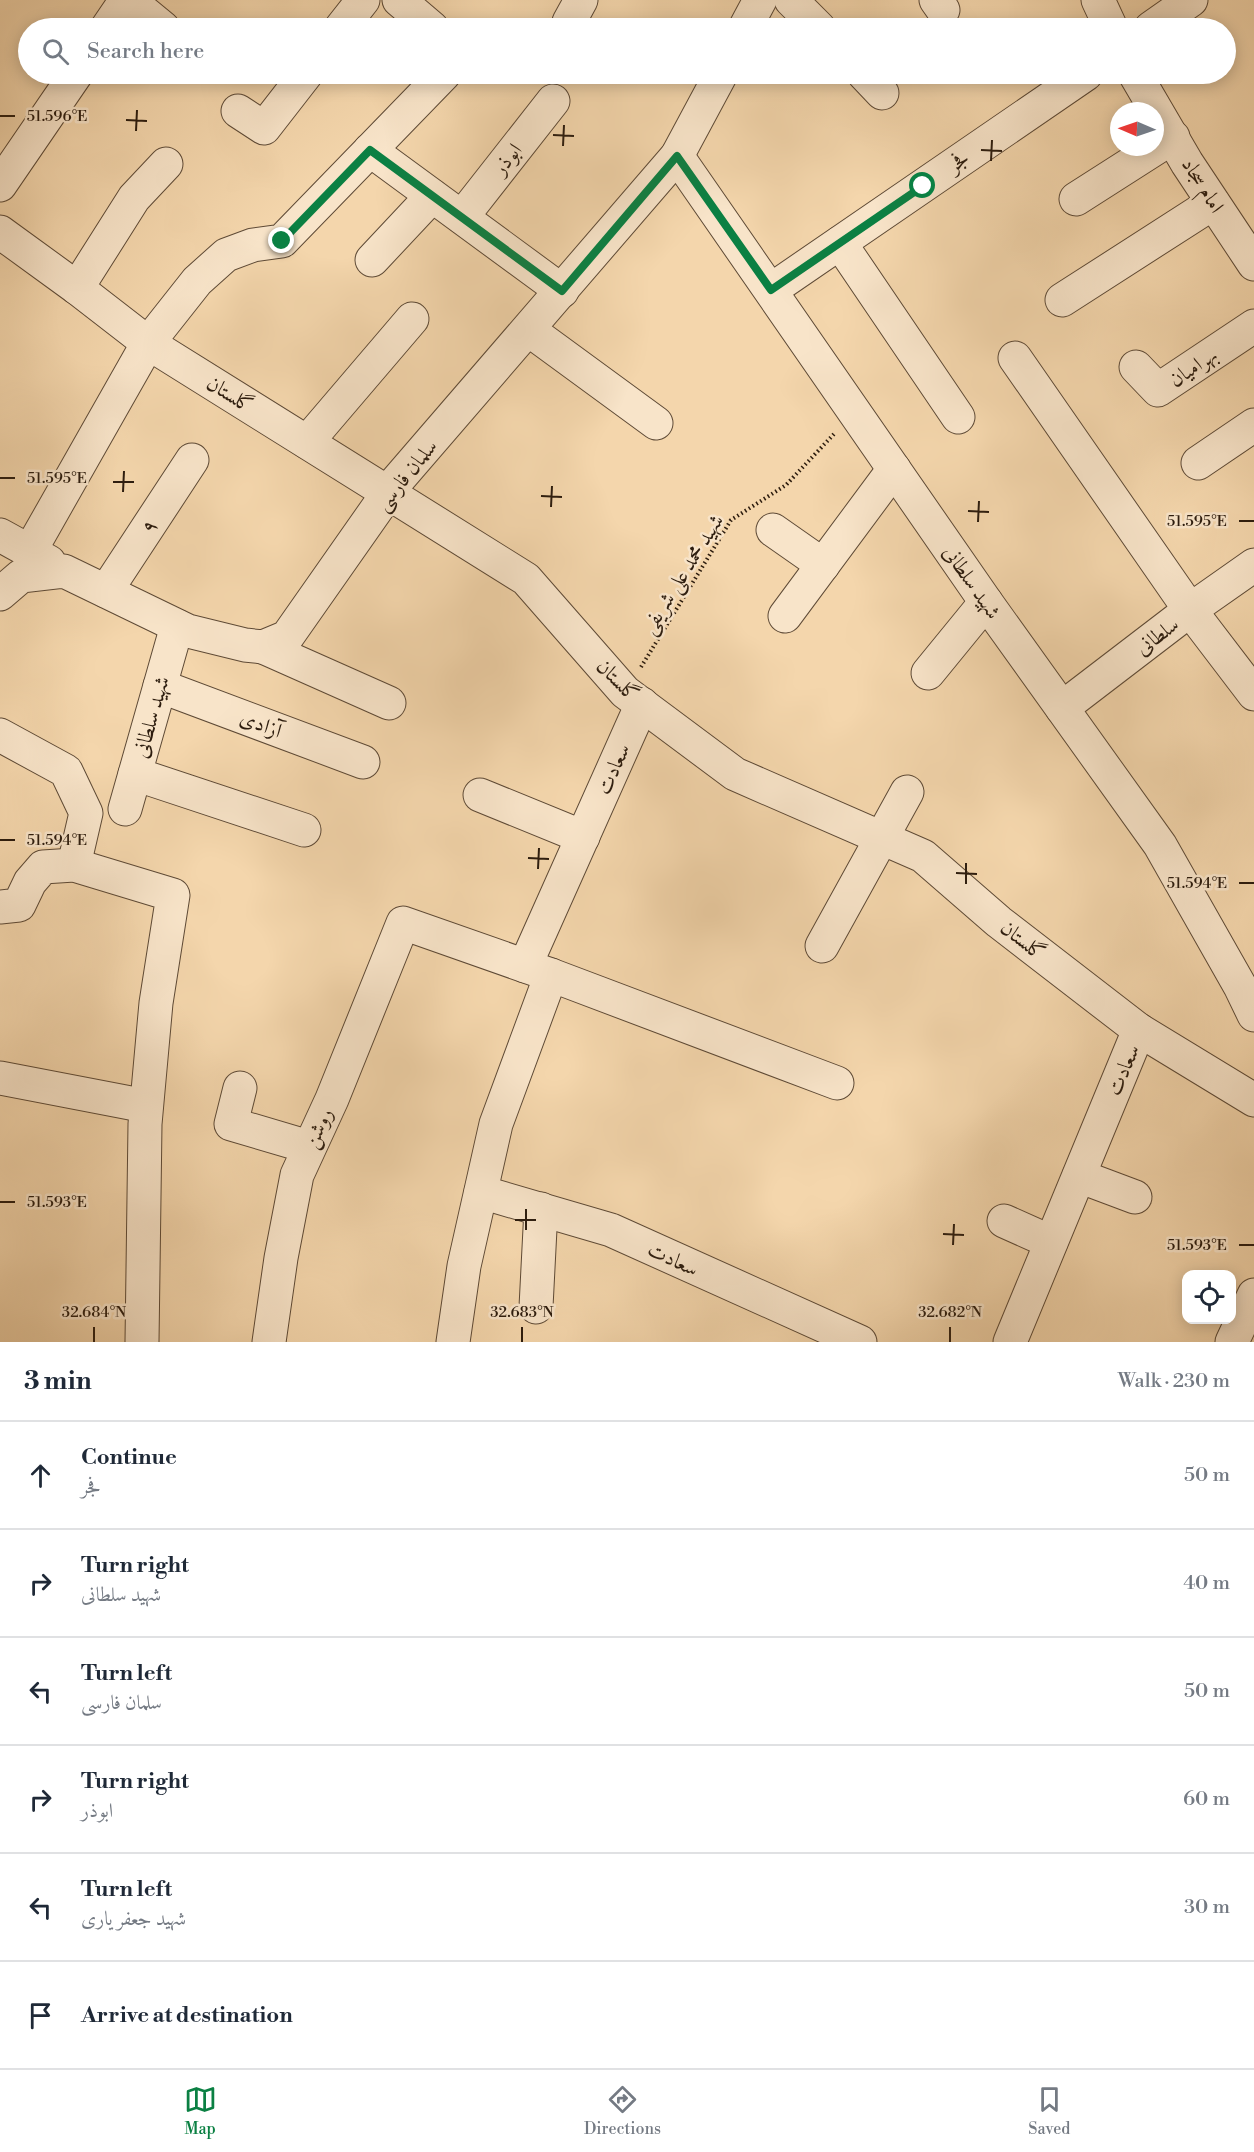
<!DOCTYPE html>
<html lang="en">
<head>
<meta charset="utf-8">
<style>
  :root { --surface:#fff; --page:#f6f6f7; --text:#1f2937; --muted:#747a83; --line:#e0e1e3; --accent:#0b8043 }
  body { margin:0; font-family:"Libre Bodoni",Amiri,serif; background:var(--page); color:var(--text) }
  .controls { position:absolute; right:18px; bottom:18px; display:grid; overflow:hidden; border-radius:12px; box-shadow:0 3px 15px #0003 }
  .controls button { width:54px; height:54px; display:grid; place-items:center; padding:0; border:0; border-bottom:2px solid var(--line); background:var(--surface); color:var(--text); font:30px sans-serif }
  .compass { position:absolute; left:1110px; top:102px; width:54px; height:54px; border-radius:50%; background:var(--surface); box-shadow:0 3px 15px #0003; rotate:272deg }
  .stop { position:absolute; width:18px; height:18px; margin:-14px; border:4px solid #0b8043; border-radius:50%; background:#fff }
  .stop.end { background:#0b8043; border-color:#fff; box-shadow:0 2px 6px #0008 }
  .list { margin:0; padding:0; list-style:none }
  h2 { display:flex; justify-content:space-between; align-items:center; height:78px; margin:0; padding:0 24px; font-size:26px }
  h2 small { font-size:20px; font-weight:400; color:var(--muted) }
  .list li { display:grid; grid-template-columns:39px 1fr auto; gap:18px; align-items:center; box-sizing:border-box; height:108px; padding:0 24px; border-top:2px solid var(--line) }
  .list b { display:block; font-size:22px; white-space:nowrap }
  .list p { margin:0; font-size:20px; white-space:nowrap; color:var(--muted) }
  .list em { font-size:20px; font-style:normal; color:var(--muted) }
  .icon { flex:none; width:33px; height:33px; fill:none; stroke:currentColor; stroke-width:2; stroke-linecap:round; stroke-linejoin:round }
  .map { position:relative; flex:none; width:1254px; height:1342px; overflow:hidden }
  .search { position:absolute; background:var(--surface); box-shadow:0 3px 15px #0003; left:18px; right:18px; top:18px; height:66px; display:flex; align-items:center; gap:15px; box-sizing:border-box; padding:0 21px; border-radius:33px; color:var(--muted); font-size:22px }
  .sheet { height:726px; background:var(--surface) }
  nav { display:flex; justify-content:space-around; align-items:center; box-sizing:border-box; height:84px; border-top:2px solid var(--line); background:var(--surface); font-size:16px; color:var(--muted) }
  nav a { display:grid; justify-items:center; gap:3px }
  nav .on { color:var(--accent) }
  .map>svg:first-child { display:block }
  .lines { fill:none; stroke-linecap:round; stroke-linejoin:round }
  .minor-casing { stroke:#5e4a36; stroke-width:35 }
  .path { stroke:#2c1c0e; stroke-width:4; stroke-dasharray:1.5 3; stroke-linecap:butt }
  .minor { stroke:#f8e4c9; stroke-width:33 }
  .route { stroke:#0b8043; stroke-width:8 }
  .ticks { fill:none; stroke:#2c1c0e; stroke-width:2 }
  .labels { text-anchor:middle; stroke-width:5; stroke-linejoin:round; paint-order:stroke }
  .street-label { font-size:21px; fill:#2c1c0e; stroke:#f8e4c9 }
  .ticks-label { font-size:15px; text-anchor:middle; fill:#2c1c0e; stroke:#f8e4c9; stroke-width:5; stroke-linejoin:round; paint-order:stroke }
</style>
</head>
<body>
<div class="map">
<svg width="1254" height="1342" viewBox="0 0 1254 1342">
  <rect width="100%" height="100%" fill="#f4d6ac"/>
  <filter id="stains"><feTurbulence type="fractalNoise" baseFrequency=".00333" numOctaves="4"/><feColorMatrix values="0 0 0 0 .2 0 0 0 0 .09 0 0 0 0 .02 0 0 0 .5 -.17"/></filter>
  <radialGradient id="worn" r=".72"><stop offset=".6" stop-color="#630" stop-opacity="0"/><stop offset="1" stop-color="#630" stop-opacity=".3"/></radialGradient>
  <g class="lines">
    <defs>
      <g id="minor">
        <path d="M129,0L163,28"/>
        <path d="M399,0L432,28"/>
        <path d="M791,0L819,28"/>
        <path d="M936,0L943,10"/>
        <path d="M1098,0L1111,28"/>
        <path d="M569,22L581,0"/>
        <path d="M107,28L126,0"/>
        <path d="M341,28L363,0"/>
        <path d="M745,28L760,0"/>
        <path d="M1151,28L1191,0"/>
        <path d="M864,74L882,93"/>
        <path d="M1135,74L1187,163L1254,264"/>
        <path d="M238,111L264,128L306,74"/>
        <path d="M370,150L562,291"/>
        <path d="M677,156L986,602L1160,845L1240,986L1254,1015"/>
        <path d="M0,185L76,74"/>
        <path d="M1076,199L1173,137"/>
        <path d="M462,217L553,101"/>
        <path d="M0,232L77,288L148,343L526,579L625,692L735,774L923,856L999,922L1139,1030L1254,1100"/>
        <path d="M840,243L958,417"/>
        <path d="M372,260L432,196"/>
        <path d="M77,288L134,198L166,164"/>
        <path d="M771,290L1086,74"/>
        <path d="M1062,300L1213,203"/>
        <path d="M529,330L656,423"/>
        <path d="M1015,358L1190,610L1254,694"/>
        <path d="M1136,367L1158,390L1254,326"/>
        <path d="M307,442L412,319"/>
        <path d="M1198,463L1254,425"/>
        <path d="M773,530L823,565"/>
        <path d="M0,535L49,562"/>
        <path d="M30,551L148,343L197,281L226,255L253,245L282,241L444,74"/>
        <path d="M106,591L192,460"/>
        <path d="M0,594L21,576L64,571L188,631L245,645L263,647L287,637L395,483L677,156L721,74"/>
        <path d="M785,616L894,469"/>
        <path d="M263,647L389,703"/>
        <path d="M928,673L986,602"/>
        <path d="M160,686L363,762"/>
        <path d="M1062,708L1190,610L1254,565"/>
        <path d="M0,735L66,771L86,813L74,865"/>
        <path d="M135,774L304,830"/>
        <path d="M480,795L583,837"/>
        <path d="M125,809L177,626"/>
        <path d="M0,907L19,905L30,882L43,867L74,865L173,895L156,1003L145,1124L142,1342"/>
        <path d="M822,946L907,792"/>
        <path d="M525,966L642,704"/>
        <path d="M0,1078L146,1106"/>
        <path d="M240,1088L231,1124L309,1147"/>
        <path d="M1079,1176L1135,1197"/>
        <path d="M481,1192L611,1230L860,1342"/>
        <path d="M1004,1221L1051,1242"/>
        <path d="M536,1307L541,1209"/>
        <path d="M269,1342L281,1258L297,1175L332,1099L403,923L551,975L837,1083"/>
        <path d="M453,1342L464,1266L496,1124L551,975"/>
        <path d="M1010,1342L1139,1030"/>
        <path d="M1232,1342L1254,1295"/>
      </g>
    </defs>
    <!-- minor casing -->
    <use href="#minor" class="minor-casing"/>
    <!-- path -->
    <path class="path" d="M641,667L731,520L786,485L834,434"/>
    <!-- minor -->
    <use href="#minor" class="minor"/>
  </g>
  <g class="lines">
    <!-- route -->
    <path class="route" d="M282,241L370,150L562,291L677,156L771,290L923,186"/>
  </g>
  <!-- ticks -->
  <path class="ticks" d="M0,116H15M126,120L147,121M136,131L137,110M553,135L574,136M563,146L564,125M981,150L1002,151M991,161L992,140M0,478H15M113,482H134M123,492L124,471M541,496L562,497M551,507L552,486M968,511L989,512M1239,521H1254M978,522L979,501M0,840H15M528,858L549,859M538,869L539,848M956,873L977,874M1239,883H1254M966,884V863M0,1202H15M515,1220H536M526,1230V1209M943,1234L964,1235M953,1245L954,1224M1239,1245H1254M94,1342V1327M522,1342V1327M950,1342V1327"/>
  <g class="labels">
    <!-- street labels -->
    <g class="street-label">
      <text transform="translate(507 159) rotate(-52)" y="7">ابوذر</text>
      <text transform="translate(958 161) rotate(-35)" y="7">فجر</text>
      <text transform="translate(1203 185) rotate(58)" y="7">امام سجاد</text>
      <text transform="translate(1193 367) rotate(-34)" y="7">بهرامیان</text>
      <text transform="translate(230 394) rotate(32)" y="7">گلستان</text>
      <text transform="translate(406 475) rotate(-51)" y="7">سلمان فارسی</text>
      <text transform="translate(149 526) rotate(-57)" y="7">۹</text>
      <text transform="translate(682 574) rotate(-58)" y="7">شهید محمد علی شریفی</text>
      <text transform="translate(972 582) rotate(55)" y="7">شهید سلطانی</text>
      <text transform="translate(1157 636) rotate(-37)" y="7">سلطانی</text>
      <text transform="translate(618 680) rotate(45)" y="7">گلستان</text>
      <text transform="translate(151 717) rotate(-74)" y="7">شهید سلطانی</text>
      <text transform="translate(261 724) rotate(21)" y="7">آزادی</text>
      <text transform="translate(613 769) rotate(-66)" y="7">سعادت</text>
      <text transform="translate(1023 940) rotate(38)" y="7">گلستان</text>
      <text transform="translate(1123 1070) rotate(-67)" y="7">سعادت</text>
      <text transform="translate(318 1128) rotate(-65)" y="7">روشن</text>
      <text transform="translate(673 1259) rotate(25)" y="7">سعادت</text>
    </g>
  </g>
  <g class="ticks-label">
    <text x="57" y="121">51.596°E</text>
    <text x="57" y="483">51.595°E</text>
    <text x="1197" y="526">51.595°E</text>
    <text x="57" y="845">51.594°E</text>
    <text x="1197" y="888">51.594°E</text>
    <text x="57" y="1207">51.593°E</text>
    <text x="1197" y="1250">51.593°E</text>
    <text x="94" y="1317">32.684°N</text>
    <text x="522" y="1317">32.683°N</text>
    <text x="950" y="1317">32.682°N</text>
  </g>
  <rect width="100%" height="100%" filter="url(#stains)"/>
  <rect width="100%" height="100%" fill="url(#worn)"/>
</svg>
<div class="controls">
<button><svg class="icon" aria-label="locate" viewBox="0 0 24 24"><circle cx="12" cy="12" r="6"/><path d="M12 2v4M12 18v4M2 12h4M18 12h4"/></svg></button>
</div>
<svg class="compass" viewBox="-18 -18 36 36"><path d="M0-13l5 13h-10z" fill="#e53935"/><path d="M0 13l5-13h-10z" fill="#747a83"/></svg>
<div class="stop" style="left:923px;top:186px"></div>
<div class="stop end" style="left:282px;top:241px"></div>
<div class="search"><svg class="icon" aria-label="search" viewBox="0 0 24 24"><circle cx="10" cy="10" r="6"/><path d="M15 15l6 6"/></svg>Search here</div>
</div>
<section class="sheet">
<h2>3 min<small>Walk · 230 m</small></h2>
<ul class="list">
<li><svg class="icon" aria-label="ahead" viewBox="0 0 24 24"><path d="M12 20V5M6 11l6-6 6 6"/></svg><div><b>Continue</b><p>فجر</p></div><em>50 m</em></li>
<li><svg class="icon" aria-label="right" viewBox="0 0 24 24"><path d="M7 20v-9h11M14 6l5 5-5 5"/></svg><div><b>Turn right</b><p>شهید سلطانی</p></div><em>40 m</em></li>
<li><svg class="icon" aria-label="left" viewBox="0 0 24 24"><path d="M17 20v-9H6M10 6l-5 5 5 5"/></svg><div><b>Turn left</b><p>سلمان فارسی</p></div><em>50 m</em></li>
<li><svg class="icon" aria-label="right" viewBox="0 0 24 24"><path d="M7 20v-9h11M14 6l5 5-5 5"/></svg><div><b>Turn right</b><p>ابوذر</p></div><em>60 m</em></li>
<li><svg class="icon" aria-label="left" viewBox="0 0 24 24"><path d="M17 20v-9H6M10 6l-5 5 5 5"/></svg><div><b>Turn left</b><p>شهید جعفر یاری</p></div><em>30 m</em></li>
<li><svg class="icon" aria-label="arrive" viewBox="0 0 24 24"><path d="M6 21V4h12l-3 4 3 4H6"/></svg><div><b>Arrive at destination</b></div></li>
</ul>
</section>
<nav>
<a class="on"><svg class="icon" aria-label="map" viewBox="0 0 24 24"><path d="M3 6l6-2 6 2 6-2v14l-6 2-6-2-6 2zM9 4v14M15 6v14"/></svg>Map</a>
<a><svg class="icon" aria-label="directions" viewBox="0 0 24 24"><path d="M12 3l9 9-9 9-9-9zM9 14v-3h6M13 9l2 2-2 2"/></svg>Directions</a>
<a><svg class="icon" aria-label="saved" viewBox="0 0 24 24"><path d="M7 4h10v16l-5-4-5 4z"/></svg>Saved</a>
</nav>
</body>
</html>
